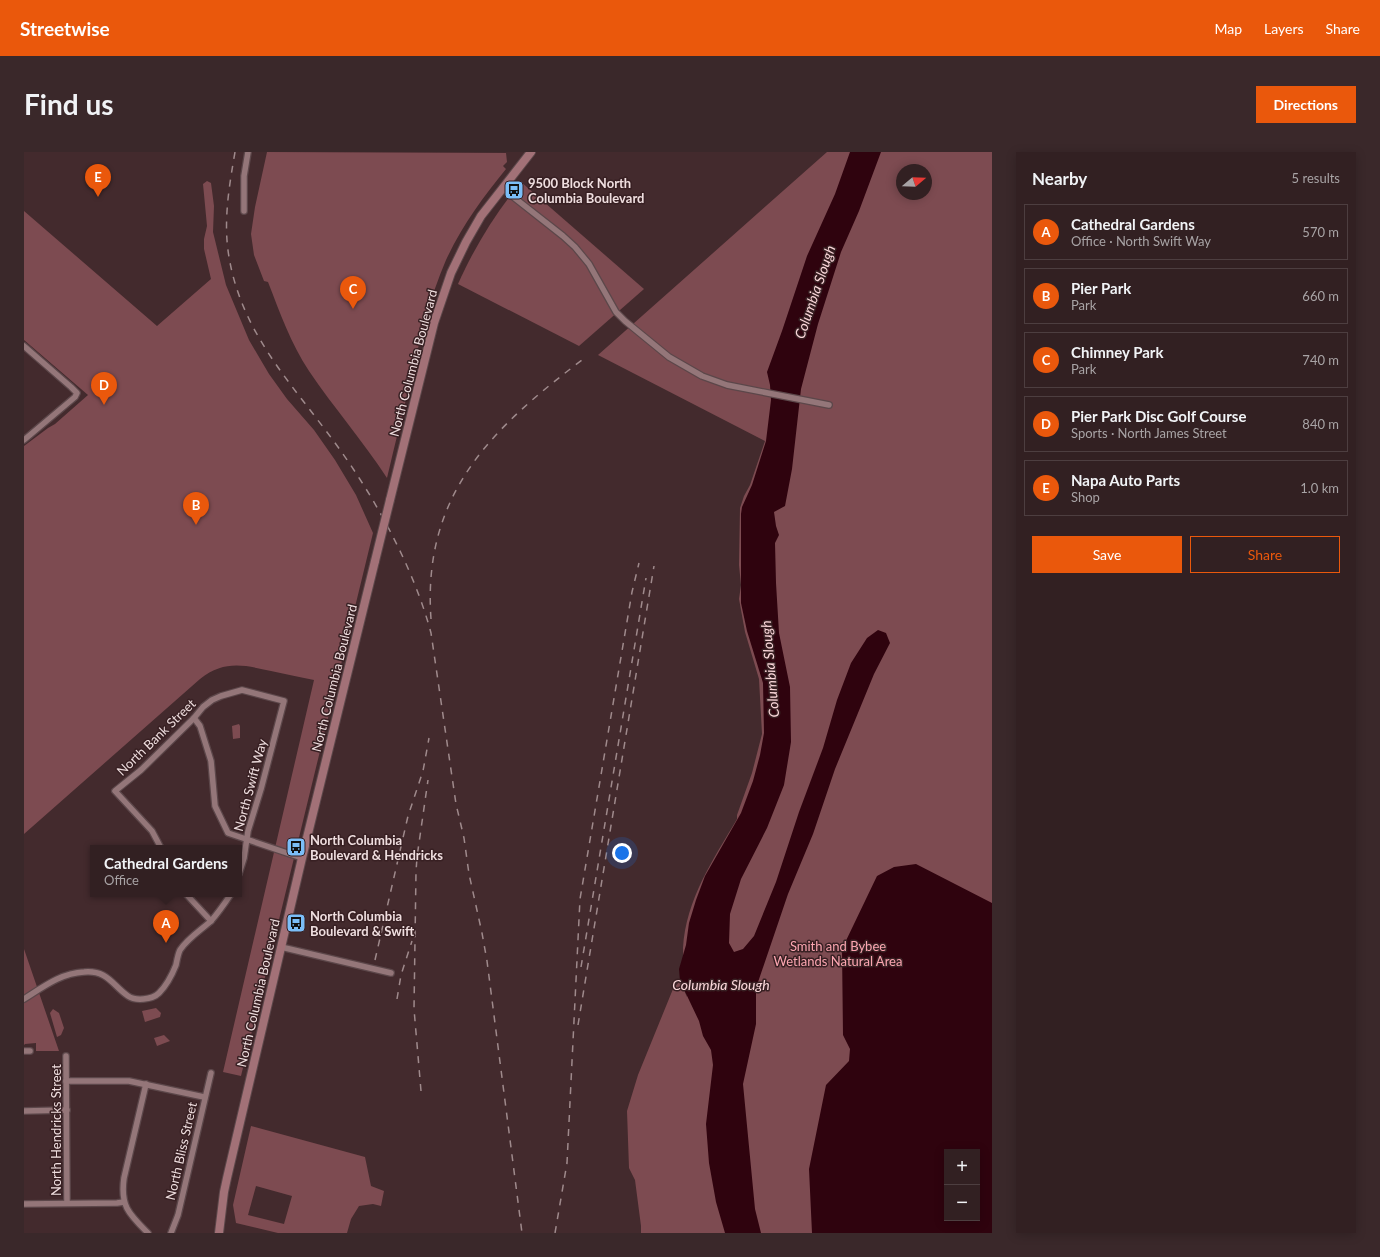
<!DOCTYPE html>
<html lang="en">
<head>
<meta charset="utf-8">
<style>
  :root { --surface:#322022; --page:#3a282a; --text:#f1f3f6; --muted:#a8a3a5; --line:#4d3e40; --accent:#ea580c }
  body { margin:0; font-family:Lato,sans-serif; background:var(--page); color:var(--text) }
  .controls { position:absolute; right:12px; bottom:12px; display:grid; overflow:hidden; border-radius:0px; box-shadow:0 2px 10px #0003 }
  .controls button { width:36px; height:36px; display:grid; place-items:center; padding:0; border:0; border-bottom:1px solid var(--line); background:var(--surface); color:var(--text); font:20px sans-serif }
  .compass { position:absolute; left:872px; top:12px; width:36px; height:36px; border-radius:50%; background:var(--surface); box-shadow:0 2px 10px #0003; rotate:71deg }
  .you { position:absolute; left:598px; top:701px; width:14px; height:14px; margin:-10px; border:3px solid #fff; border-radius:50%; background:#1a73e8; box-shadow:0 0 0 6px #1a73e833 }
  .badge { display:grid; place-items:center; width:26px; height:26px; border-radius:50%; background:var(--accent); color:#fff; font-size:13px; font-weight:700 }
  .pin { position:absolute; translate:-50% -33px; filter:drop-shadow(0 1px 2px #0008) }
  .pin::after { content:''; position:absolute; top:21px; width:14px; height:12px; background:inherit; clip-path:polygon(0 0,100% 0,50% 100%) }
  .popup { position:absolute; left:66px; top:693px; width:152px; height:52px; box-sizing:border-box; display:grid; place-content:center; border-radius:0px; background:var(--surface); filter:drop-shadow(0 1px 3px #0005); font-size:13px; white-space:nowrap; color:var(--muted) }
  .popup b { font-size:15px; color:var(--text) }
  .popup::after { content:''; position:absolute; left:50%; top:100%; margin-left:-8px; border:8px solid transparent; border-top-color:var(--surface) }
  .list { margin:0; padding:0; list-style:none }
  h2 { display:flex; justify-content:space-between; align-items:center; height:52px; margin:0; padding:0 16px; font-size:17px }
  h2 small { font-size:13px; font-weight:400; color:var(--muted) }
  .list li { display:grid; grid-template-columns:26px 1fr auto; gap:12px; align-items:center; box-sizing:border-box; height:56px; margin:0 8px 8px; padding:0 8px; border:1px solid var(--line); border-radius:0px }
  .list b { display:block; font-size:15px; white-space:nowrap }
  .list p { margin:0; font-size:13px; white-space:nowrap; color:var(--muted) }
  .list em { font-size:13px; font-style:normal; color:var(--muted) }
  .actions { display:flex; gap:8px; padding:12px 16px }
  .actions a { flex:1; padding:9px 0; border:1px solid var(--accent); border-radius:0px; text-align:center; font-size:14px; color:var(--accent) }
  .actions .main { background:var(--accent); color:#fff }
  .map { position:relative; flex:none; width:968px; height:1081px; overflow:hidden; border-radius:0px }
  header { display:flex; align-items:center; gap:24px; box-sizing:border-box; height:56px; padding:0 20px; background:var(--accent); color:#fff }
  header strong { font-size:19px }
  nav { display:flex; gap:22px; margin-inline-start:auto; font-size:14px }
  .intro { display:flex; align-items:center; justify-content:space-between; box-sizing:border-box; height:96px; padding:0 24px }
  h1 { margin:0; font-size:28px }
  .button { padding:10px 18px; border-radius:0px; background:var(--accent); color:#fff; font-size:14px; font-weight:700 }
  main { display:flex; gap:24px; padding:0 24px }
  aside { flex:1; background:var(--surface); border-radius:0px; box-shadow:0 2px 10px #0003 }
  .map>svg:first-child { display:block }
  .green { fill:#7d4b51; fill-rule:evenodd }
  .water { fill:#2f030e; fill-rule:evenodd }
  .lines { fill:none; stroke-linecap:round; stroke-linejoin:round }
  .street-casing { stroke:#5c474a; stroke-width:8 }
  .secondary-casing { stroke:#5c474a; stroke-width:10 }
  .street { stroke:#947679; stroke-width:5.5 }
  .secondary { stroke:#a27177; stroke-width:8 }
  .rail { stroke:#9f8a8c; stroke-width:1.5; stroke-dasharray:7 7; stroke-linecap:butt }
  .secondary-bridge-casing { stroke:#5c474a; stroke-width:10; stroke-linecap:butt }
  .secondary-bridge { stroke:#a27177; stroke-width:8 }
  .labels { text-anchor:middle; stroke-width:3; stroke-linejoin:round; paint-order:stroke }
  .poi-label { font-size:13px; font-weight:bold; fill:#efdedf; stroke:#382023; text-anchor:start }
  .street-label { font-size:13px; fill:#efdedf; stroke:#382023 }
  .park-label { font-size:13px; fill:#fca6b1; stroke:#382023 }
  .water-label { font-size:14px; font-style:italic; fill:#fcd8db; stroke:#382023 }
</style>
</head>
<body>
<header>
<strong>Streetwise</strong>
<nav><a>Map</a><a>Layers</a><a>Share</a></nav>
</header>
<div class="intro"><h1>Find us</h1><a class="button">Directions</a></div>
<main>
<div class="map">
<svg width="968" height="1081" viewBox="0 0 968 1081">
  <rect width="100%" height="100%" fill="#432a2d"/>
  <!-- green -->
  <g class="green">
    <path d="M243,0L482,1L483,10L479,14L482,17C459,45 438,74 422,108C406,145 397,183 388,222C380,257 371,291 363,326C339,289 310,256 285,219C267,192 256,161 244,130L240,129L230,103L227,82L231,55Z"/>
    <path d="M803,0H968V1081H617V1074L611,1028L605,1016L603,959L614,923L649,837L656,829L663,845C662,829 659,812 659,796C662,747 689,708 713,667V663L728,621L738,582L735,527L721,480L715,447L717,433L715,413L716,356L720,344L726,333L741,289L574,203ZM878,18H902V42H878ZM923,1000H953V1066H923Z"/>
    <path d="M183,29L187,31L190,54L189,80L202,133L225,188L245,222L263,247L290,278L311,308L332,343L349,381L217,924L199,920L290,528C275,525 261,522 247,519C220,513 200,508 176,527L0,682V294L24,276L31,272L64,243L0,188V59L133,174L187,127L180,97V87L183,74L179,32Z"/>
    <path d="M497,30L620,137L555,194L434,132C451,94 471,62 497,30Z"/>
    <path d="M215,572L216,574V586L209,587L208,574Z"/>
    <path d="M0,797L35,899H12V891L1,892L0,893Z"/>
    <path d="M132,856L137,861L136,865L121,870L118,859Z"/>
    <path d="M29,857L35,861L40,876L37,883L33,885L26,861Z"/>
    <path d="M140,883L146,889L133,894L130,886Z"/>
    <path d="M227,974L341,1005L347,1034L360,1039L357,1054L349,1052L335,1054L327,1067L323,1081H254L212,1071L209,1053ZM232,1034L268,1044L260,1072L224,1063Z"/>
  </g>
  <!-- water -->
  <g class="water">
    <path d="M826,0H857L835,59L817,100L794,172L777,237L768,317L761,354L750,360L752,374L755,383L751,391L752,431L755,481L766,535L767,590L760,633L743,676L717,727L706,762L705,791L710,800L719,797L730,784L752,730L775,660L799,596L813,548L827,511L843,486L854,478L862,481L866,491L850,522L811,617L789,682L764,742L732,836V872L719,932L731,1057L737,1081H701L692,1050L685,1011L682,972L689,913L687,898L679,884L675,869L656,829L655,817L662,793L665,771L672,748L681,724L717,661L729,629L736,603L740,581L739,531L723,479L717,451V362L718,355L728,333L742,289L747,248L746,233L743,220L758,179L783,104L811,42Z"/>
    <path d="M892,712L968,751V1081H788L785,1017L802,933L825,909L826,897L819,883L818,797L853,724L870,715ZM923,1000H953V1066H923Z"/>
  </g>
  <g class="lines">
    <defs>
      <g id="street">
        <path d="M478,36L539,84L551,95L565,112L592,160L601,169L645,205L678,224L703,233L805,253"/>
        <path d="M220,59V24L224,0"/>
        <path d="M0,194L47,235L53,241L51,245L0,288"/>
        <path d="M170,566L176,574L187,609L191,654L204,681L278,706"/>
        <path d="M137,696L128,679L91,639L117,618L170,566L179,555L188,548L197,544L218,538L260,549L237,637L224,679L220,706L215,722"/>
        <path d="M162,742L187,769"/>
        <path d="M257,795L367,821"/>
        <path d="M0,847C19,835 37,821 60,820C84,818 88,833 104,844C111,849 128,848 135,841C143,833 148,823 152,813C153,808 154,802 156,798C164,786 177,778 187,769C194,761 201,751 207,742"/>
        <path d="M0,899H6"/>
        <path d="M42,904L43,1051"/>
        <path d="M42,929H105L180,945"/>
        <path d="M122,932L100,1026C96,1054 105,1062 124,1081"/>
        <path d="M0,959L43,958"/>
        <path d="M0,1052L93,1051L100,1050"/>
        <path d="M147,1081L154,1063L187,921"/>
      </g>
      <g id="secondary">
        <path d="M366,348L410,171L427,121L442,90L457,64L507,0"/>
        <path d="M195,1081L200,1040L203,1026L278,706L351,409"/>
      </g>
    </defs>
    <!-- street casing -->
    <use href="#street" class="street-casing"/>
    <!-- secondary casing -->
    <use href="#secondary" class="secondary-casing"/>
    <!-- street -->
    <use href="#street" class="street"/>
    <!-- secondary -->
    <use href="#secondary" class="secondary"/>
    <!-- rail -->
    <g class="rail">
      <path d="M211,0C205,35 199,70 205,105C218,183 270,234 314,295C353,349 390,417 407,481L432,652L440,686L445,722L458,781L463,809L498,1081"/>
      <path d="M407,467C398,341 469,275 562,205"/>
      <path d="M351,808L384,664L399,619L405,586"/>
      <path d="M557,815L622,426"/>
      <path d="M373,847L377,823L388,789"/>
      <path d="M554,873L630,414"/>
      <path d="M397,939L390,857L392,720L393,705L404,628"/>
      <path d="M531,1081L543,1011L556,747L608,440L615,411"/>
    </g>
    <defs>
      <path id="secondary-bridge" d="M351,409L366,348"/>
    </defs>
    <!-- secondary-bridge casing -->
    <use href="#secondary-bridge" class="secondary-bridge-casing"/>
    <!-- secondary-bridge -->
    <use href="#secondary-bridge" class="secondary-bridge"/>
  </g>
  <!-- icons -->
  <defs>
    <symbol id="bus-square" viewBox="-11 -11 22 22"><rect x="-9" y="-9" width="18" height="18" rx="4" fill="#7bbef8" stroke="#382023"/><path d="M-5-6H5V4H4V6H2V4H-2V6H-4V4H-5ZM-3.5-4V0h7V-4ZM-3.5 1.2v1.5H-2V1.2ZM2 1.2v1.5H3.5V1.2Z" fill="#111"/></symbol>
  </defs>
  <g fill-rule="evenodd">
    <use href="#bus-square" x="479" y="27" width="22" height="22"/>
    <use href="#bus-square" x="261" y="684" width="22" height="22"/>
    <use href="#bus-square" x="261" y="760" width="22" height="22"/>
  </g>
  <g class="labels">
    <!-- poi labels -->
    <g class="poi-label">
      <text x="504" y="36">9500 Block North<tspan x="504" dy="15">Columbia Boulevard</tspan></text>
      <text x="286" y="693">North Columbia<tspan x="286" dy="15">Boulevard &amp; Hendricks</tspan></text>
      <text x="286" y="769">North Columbia<tspan x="286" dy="15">Boulevard &amp; Swift</tspan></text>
    </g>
    <!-- street labels -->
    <g class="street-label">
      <text transform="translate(389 211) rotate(-75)" y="5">North Columbia Boulevard</text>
      <text transform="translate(310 526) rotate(-76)" y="5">North Columbia Boulevard</text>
      <text transform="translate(132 585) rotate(-44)" y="5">North Bank Street</text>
      <text transform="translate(226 633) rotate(-75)" y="5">North Swift Way</text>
      <text transform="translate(234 841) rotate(-77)" y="5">North Columbia Boulevard</text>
      <text transform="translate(32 978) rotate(-90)" y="5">North Hendricks Street</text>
      <text transform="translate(157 999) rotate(-77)" y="5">North Bliss Street</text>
    </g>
    <!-- park labels -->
    <g class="park-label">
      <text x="814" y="799">Smith and Bybee<tspan x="814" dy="15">Wetlands Natural Area</tspan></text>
    </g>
    <!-- water labels -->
    <g class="water-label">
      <text transform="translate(791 140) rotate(-71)" y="5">Columbia Slough</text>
      <text transform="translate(746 517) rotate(-95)" y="5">Columbia Slough</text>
      <text x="697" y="838">Columbia Slough</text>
    </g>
  </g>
</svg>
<div class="controls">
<button>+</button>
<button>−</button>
</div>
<svg class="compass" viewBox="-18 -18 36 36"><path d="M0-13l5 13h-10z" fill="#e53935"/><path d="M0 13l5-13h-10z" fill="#a8a3a5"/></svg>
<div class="you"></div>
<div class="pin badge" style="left:142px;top:791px">A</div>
<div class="popup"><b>Cathedral Gardens</b>Office</div>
<div class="pin badge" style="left:172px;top:373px">B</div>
<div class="pin badge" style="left:329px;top:157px">C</div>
<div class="pin badge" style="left:80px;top:253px">D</div>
<div class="pin badge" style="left:74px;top:45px">E</div>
</div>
<aside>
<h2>Nearby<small>5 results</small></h2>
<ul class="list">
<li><span class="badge">A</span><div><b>Cathedral Gardens</b><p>Office · North Swift Way</p></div><em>570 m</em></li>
<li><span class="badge">B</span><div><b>Pier Park</b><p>Park</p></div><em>660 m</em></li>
<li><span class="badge">C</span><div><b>Chimney Park</b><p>Park</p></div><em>740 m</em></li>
<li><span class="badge">D</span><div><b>Pier Park Disc Golf Course</b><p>Sports · North James Street</p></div><em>840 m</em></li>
<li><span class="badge">E</span><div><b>Napa Auto Parts</b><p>Shop</p></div><em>1.0 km</em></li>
</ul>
<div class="actions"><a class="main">Save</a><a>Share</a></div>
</aside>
</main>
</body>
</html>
